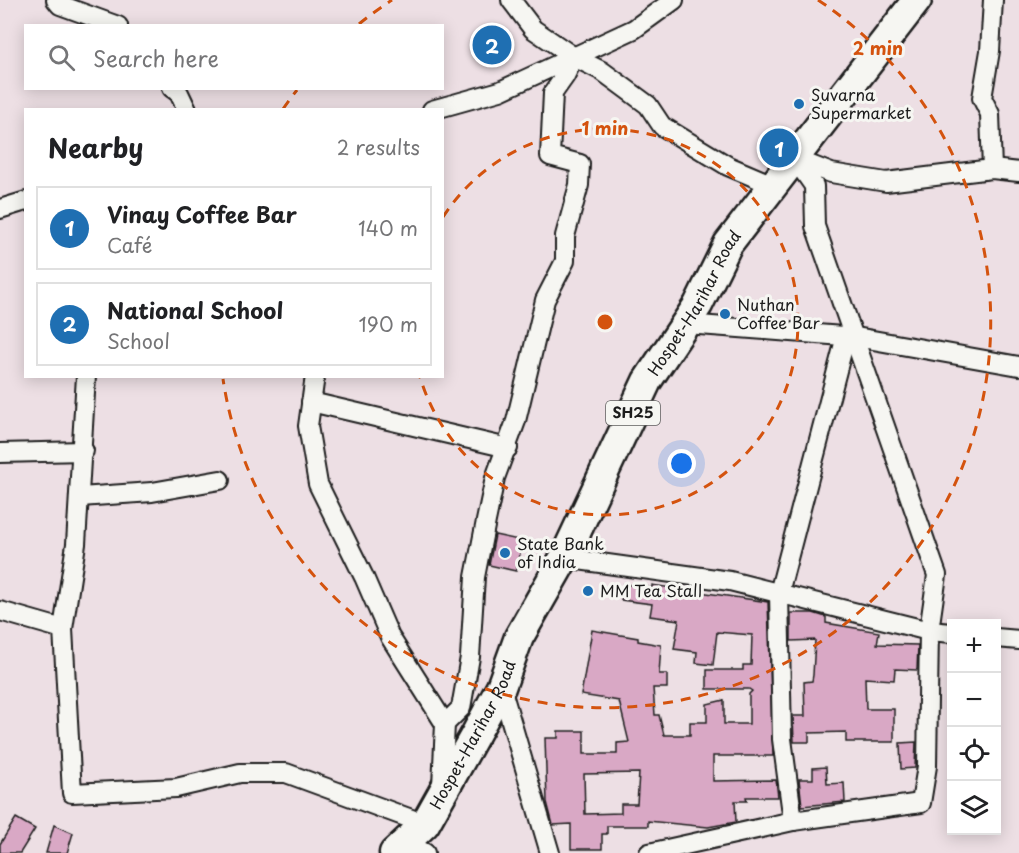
<!DOCTYPE html>
<html lang="en">
<head>
<meta charset="utf-8">
<style>
  :root { --surface:#fff; --page:#f6f6f6; --text:#202124; --muted:#757577; --line:#e0e0e0; --accent:#1f6fb2 }
  body { margin:0; font-family:"Playpen Sans",sans-serif; background:var(--page); color:var(--text) }
  .controls { position:absolute; right:18px; bottom:18px; display:grid; overflow:hidden; border-radius:0px; box-shadow:0 3px 15px #0003 }
  .controls button { width:54px; height:54px; display:grid; place-items:center; padding:0; border:0; border-bottom:2px solid var(--line); background:var(--surface); color:var(--text); font:30px sans-serif }
  .you { position:absolute; left:682px; top:464px; width:21px; height:21px; margin:-15px; border:4px solid #fff; border-radius:50%; background:#1a73e8; box-shadow:0 0 0 9px #1a73e833 }
  .badge { display:grid; place-items:center; width:39px; height:39px; border-radius:50%; background:var(--accent); color:#fff; font-size:20px; font-weight:700 }
  .pin { position:absolute; translate:-50% -50%; border:3px solid #fff; box-shadow:0 2px 6px #0006 }
  .list { margin:0; padding:0; list-style:none }
  h2 { display:flex; justify-content:space-between; align-items:center; height:78px; margin:0; padding:0 24px; font-size:26px }
  h2 small { font-size:20px; font-weight:400; color:var(--muted) }
  .list li { display:grid; grid-template-columns:39px 1fr auto; gap:18px; align-items:center; box-sizing:border-box; height:84px; margin:0 12px 12px; padding:0 12px; border:2px solid var(--line); border-radius:0px }
  .list b { display:block; font-size:22px; white-space:nowrap }
  .list p { margin:0; font-size:20px; white-space:nowrap; color:var(--muted) }
  .list em { font-size:20px; font-style:normal; color:var(--muted) }
  .icon { flex:none; width:33px; height:33px; fill:none; stroke:currentColor; stroke-width:2; stroke-linecap:round; stroke-linejoin:round }
  .map { position:relative; flex:none; width:1019px; height:853px; overflow:hidden }
  .search { position:absolute; background:var(--surface); box-shadow:0 3px 15px #0003; left:24px; top:24px; width:420px; height:66px; display:flex; align-items:center; gap:15px; box-sizing:border-box; padding:0 21px; border-radius:0px; color:var(--muted); font-size:22px }
  .panel { position:absolute; background:var(--surface); box-shadow:0 3px 15px #0003; left:24px; top:108px; width:420px; height:270px; border-radius:0px }
  .map>svg:first-child { display:block }
  .building { fill:#d9a8c5; stroke:#1c1c1c; stroke-width:1.5; fill-rule:evenodd }
  .lines { fill:none; stroke-linecap:round; stroke-linejoin:round }
  .minor-casing { stroke:#1c1c1c; stroke-width:22 }
  .primary-casing { stroke:#1c1c1c; stroke-width:33 }
  .minor { stroke:#f6f6f2; stroke-width:18 }
  .primary { stroke:#f6f6f2; stroke-width:28 }
  .ring { fill:none; stroke:#d4530e; stroke-width:3; stroke-dasharray:10 8 }
  .poi-dot { fill:#1f6fb2; stroke:#f6f6f2; stroke-width:2 }
  .labels { text-anchor:middle; stroke-width:6; stroke-linejoin:round; paint-order:stroke }
  .shield { fill:#f6f6f2; stroke:#5d5d5c; stroke-width:1.5 }
  .shield-label { font-size:15px; font-weight:bold; fill:#1c1c1c }
  .poi-label { font-size:16px; fill:#1c1c1c; stroke:#f6f6f2; text-anchor:start }
  .street-label { font-size:16px; fill:#1c1c1c; stroke:#f6f6f2 }
  .centre { fill:#d4530e; stroke:#f6f6f2; stroke-width:3 }
  .ring-label { font-size:18px; text-anchor:middle; font-weight:bold; fill:#d4530e; stroke:#f6f6f2; stroke-width:6; stroke-linejoin:round; paint-order:stroke }
</style>
</head>
<body>
<div class="map">
<svg width="1019" height="853" viewBox="0 0 1019 853">
  <rect width="100%" height="100%" fill="#eddfe4"/>
  <filter id="ink" filterUnits="userSpaceOnUse"><feTurbulence type="fractalNoise" baseFrequency=".0167" numOctaves="2"/><feDisplacementMap in="SourceGraphic" scale="12" xChannelSelector="R" yChannelSelector="G"/><feConvolveMatrix kernelMatrix="1 2 1 2 8 2 1 2 1" color-interpolation-filters="sRGB"/></filter>
  <g filter="url(#ink)">
    <!-- building -->
    <g class="building">
      <path d="M495,535L523,541L516,571L489,565Z"/>
      <path d="M623,584L652,588V585L768,602L773,756H713V781L776,780L778,797H746L747,801H735L736,822L708,827L648,821V826H607V834H602V849H571V824L553,825L547,802L545,738H558V731H584V754H617V743L629,742L619,701L581,695L592,630L638,638V641L661,645L659,674H667V688H653L655,715H659L664,735H690V722H707V704L724,700V724H749V694L752,691L749,689H707V670H743V665H751L752,635L717,632L713,665L696,663L697,652L674,649L679,620L650,616L652,604L621,600ZM639,773L637,804H621V813L585,814L584,774Z"/>
      <path d="M791,613H813L826,617V623L879,632L877,644L918,645L917,670L895,669L894,680L865,678L866,709H894V742H846V732L809,733V742H794L793,716H805L804,682L812,681L813,675L815,640L791,641Z"/>
      <path d="M916,742L915,768L901,769L900,743Z"/>
      <path d="M826,767L827,784L844,783L845,802L802,806L799,779H813V768Z"/>
      <path d="M16,818L35,829L20,853H0V844Z"/>
      <path d="M54,825L73,833L67,853H46Z"/>
    </g>
    <g class="lines">
      <defs>
        <g id="minor">
          <path d="M56,0L60,5L118,26"/>
          <path d="M574,57L602,71L648,105L662,126L728,166L773,185"/>
          <path d="M172,88L179,93L187,110"/>
          <path d="M432,110L500,91L634,29L674,0"/>
          <path d="M992,169L990,114L982,98L990,51L993,0"/>
          <path d="M0,209L26,201"/>
          <path d="M686,324L856,337L1019,366"/>
          <path d="M315,376L308,426L318,484L364,577L390,637L445,724L442,786"/>
          <path d="M311,402L508,448"/>
          <path d="M0,453L84,451"/>
          <path d="M80,497L152,492L220,480"/>
          <path d="M564,558L730,581L929,631L952,633"/>
          <path d="M0,611L63,629L72,793L176,788L240,773H286L425,824"/>
          <path d="M63,629L76,544L86,376"/>
          <path d="M996,638L1019,640"/>
          <path d="M501,687L550,853"/>
          <path d="M445,724L461,708L470,657L475,577L486,521L495,478L516,421L545,300L565,261V236L579,185L580,164L550,156L553,93L565,76L574,57L533,29L511,0"/>
          <path d="M793,821L782,739L779,593L846,336"/>
          <path d="M404,842L425,853"/>
          <path d="M649,853L793,821L921,803L927,766L929,631L937,575L815,226L814,186L795,159L831,173L886,182L992,169L1019,172"/>
        </g>
        <g id="primary">
          <path id="s1" d="M394,853L425,824L475,735L501,687L519,637L564,558L647,381L698,305L728,244L917,0"/>
        </g>
      </defs>
      <!-- minor casing -->
      <use href="#minor" class="minor-casing"/>
      <!-- primary casing -->
      <use href="#primary" class="primary-casing"/>
      <!-- minor -->
      <use href="#minor" class="minor"/>
      <!-- primary -->
      <use href="#primary" class="primary"/>
    </g>
  </g>
  <!-- distance rings -->
  <g class="ring">
    <path d="M443 217A193 193 0 1 1 420 377"/>
    <path d="M283 109A386 386 0 0 1 297 90M359 24A386 386 0 0 1 392 0M818 0A386 386 0 1 1 223 379"/>
  </g>
  <!-- markers -->
  <g class="poi-dot">
    <circle cx="799" cy="104" r="6"/>
    <circle cx="725" cy="314" r="6"/>
    <circle cx="505" cy="553" r="6"/>
    <circle cx="588" cy="591" r="6"/>
  </g>
  <g class="labels">
    <!-- shield labels -->
    <rect class="shield" x="606" y="401" width="54" height="24" rx="4.5"/>
    <g class="shield-label">
      <text x="633" y="418">SH25</text>
    </g>
    <!-- poi labels -->
    <g class="poi-label">
      <text x="811" y="101">Suvarna<tspan x="811" dy="18">Supermarket</tspan></text>
      <text x="737" y="311">Nuthan<tspan x="737" dy="18">Coffee Bar</tspan></text>
      <text x="517" y="550">State Bank<tspan x="517" dy="18">of India</tspan></text>
      <text x="600" y="597">MM Tea Stall</text>
    </g>
    <!-- street labels -->
    <g class="street-label">
      <text dy="6" stroke="none"><textPath href="#s1" startOffset="630">Hospet-Harihar Road</textPath></text>
      <text dy="6" stroke="none"><textPath href="#s1" startOffset="144">Hospet-Harihar Road</textPath></text>
    </g>
  </g>
  <circle cx="605" cy="322" r="9" class="centre"/>
  <g class="ring-label">
    <text x="878" y="55">2 min</text>
    <text x="605" y="135">1 min</text>
  </g>
</svg>
<div class="controls">
<button>+</button>
<button>−</button>
<button><svg class="icon" aria-label="locate" viewBox="0 0 24 24"><circle cx="12" cy="12" r="6"/><path d="M12 2v4M12 18v4M2 12h4M18 12h4"/></svg></button>
<button><svg class="icon" aria-label="layers" viewBox="0 0 24 24"><path d="M12 4l9 5-9 5-9-5zM3 14l9 5 9-5"/></svg></button>
</div>
<div class="you"></div>
<div class="pin badge" style="left:779px;top:148px">1</div>
<div class="pin badge" style="left:492px;top:45px">2</div>
<div class="search"><svg class="icon" aria-label="search" viewBox="0 0 24 24"><circle cx="10" cy="10" r="6"/><path d="M15 15l6 6"/></svg>Search here</div>
<section class="panel">
<h2>Nearby<small>2 results</small></h2>
<ul class="list">
<li><span class="badge">1</span><div><b>Vinay Coffee Bar</b><p>Café</p></div><em>140 m</em></li>
<li><span class="badge">2</span><div><b>National School</b><p>School</p></div><em>190 m</em></li>
</ul>
</section>
</div>
</body>
</html>
